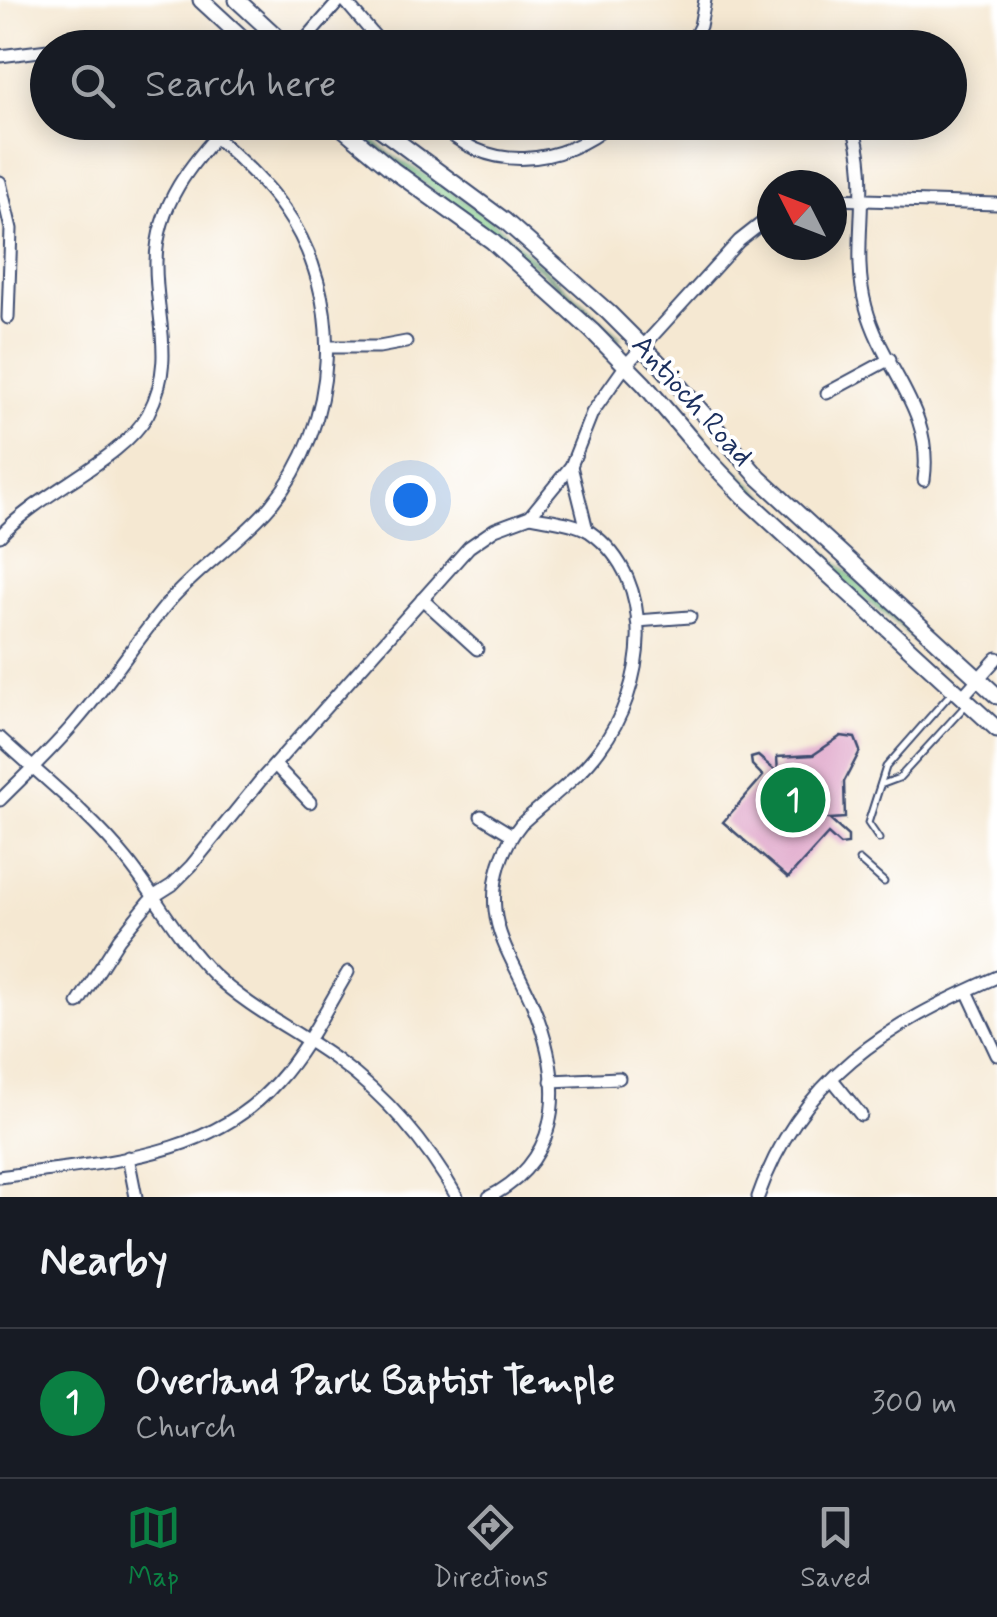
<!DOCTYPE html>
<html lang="en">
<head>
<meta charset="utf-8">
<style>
  :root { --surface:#171b24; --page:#20242c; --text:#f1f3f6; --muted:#9ea1a6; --line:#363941; --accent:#0b8043 }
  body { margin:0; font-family:Mynerve,sans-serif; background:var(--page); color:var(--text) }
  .compass { position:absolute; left:757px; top:170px; width:90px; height:90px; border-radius:50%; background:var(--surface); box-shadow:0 5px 25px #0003; rotate:312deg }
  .you { position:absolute; left:410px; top:500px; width:35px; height:35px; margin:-25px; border:8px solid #fff; border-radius:50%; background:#1a73e8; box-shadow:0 0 0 15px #1a73e833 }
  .badge { display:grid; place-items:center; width:65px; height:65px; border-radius:50%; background:var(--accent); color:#fff; font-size:32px; font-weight:700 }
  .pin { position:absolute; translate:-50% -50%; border:5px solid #fff; box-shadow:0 2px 10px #0006 }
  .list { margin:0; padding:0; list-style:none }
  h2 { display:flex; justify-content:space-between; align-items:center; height:130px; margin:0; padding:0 40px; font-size:42px }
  h2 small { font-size:32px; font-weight:400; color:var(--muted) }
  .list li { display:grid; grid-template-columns:65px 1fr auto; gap:30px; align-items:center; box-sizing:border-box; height:150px; padding:0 40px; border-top:2px solid var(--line) }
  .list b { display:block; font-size:38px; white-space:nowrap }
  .list p { margin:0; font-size:32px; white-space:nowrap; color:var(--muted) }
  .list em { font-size:32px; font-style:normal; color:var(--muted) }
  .icon { flex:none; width:55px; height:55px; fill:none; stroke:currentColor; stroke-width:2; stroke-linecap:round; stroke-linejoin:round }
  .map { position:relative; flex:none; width:997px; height:1197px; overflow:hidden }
  .search { position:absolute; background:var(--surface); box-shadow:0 5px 25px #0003; left:30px; right:30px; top:30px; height:110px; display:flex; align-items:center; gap:25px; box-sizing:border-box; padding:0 35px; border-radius:55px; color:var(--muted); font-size:38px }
  .sheet { height:280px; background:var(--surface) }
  nav { display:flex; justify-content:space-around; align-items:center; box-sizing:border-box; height:140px; border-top:2px solid var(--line); background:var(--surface); font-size:28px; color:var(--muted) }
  nav a { display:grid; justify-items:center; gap:5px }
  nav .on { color:var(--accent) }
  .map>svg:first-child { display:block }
  .green { fill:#8bd38e; stroke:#538176; stroke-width:2.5 }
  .building { fill:#e0a8cb }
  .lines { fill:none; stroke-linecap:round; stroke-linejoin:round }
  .service-casing { stroke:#3c4b6f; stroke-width:9 }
  .minor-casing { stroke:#3c4b6f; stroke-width:15 }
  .secondary-casing { stroke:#3c4b6f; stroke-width:19 }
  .service { stroke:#fff; stroke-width:5 }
  .minor { stroke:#fff; stroke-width:11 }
  .secondary { stroke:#fff; stroke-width:15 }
  .labels { text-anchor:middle; stroke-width:8; stroke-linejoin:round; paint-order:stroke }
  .street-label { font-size:30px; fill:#1b2f5e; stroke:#fff }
</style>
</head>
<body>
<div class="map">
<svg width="997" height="1197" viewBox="0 0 997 1197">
  <rect width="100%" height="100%" fill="#fff"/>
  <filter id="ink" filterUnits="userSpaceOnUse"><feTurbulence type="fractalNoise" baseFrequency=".01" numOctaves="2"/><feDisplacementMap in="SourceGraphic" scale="20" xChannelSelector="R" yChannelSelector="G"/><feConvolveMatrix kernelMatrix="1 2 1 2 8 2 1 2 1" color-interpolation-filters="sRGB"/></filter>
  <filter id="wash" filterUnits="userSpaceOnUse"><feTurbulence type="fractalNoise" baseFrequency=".0048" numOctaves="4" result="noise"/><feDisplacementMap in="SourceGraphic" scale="40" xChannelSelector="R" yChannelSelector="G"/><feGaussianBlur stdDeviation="2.25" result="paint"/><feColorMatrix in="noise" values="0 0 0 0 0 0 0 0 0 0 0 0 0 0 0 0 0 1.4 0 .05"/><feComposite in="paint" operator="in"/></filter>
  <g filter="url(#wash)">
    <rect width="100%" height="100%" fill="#f5e8d2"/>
    <!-- green -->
    <g class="green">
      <path d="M343,123H351L392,156L438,182L490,219L620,338L618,340L612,335L538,268Z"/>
      <path d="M655,382L722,458L951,667L948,669L941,664L890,617L862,598L725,471L652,384Z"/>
    </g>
    <g id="blocks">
      <!-- building -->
      <path class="building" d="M841,736L855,738L860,751L844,782L845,818L829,819L848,836V844L840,845L828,834L788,878L723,822L763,776L752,765L751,758L758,756L778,773L777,757L813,755Z"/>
    </g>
  </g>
  <g filter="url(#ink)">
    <use href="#blocks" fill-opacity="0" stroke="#3c4b6f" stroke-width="2.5"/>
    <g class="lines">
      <defs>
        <g id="service">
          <path d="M883,784L899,778L967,704"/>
          <path d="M879,839L868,823L886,767L952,692"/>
          <path d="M859,860L884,882"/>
        </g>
        <g id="minor">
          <path d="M344,0L385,48"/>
          <path d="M298,48L340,0"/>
          <path d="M689,48L700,26L705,0"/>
          <path d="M0,56L48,50"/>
          <path d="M437,122C489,175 560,166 614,122"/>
          <path d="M851,122C875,182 849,246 866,307C883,371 934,408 924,480"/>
          <path d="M0,182L11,229L8,318"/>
          <path d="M832,199L997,204"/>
          <path d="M327,347H379L406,342"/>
          <path d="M827,393L890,359"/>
          <path d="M571,466L587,530"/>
          <path d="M0,536C39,492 123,460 148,414C177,359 155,318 156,262C157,204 191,163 229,122"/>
          <path d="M422,599L477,649"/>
          <path d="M637,621L690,617"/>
          <path d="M962,697L997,658"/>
          <path d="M0,738C42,777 90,814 126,859C157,897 178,940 213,974C250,1009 297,1031 338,1061C387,1097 427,1144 457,1197"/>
          <path d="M275,765L310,802"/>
          <path d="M0,800C27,773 55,747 79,718C110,682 136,641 167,604C198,567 240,542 271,505C339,423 346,297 284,209C261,176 229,150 199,122"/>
          <path d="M481,816L512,835"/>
          <path d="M967,991L997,1055"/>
          <path d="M78,1003L119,939L153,897L172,885L191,866L260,781L469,547L495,529L530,516L571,466L592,413L626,365L739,241L772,215"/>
          <path d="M832,1079L861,1115"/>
          <path d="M551,1081L619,1078"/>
          <path d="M128,1157L136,1197"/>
          <path d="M0,1177C97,1162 208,1161 277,1082C306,1050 326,1009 348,972"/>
          <path d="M489,1197C568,1157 562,1075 532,1003C520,973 498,942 495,910C492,879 502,847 521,824C548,799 579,778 600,749C645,690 660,581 590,532C575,522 548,520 530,516"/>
          <path d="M758,1197C800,1077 887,1025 997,977"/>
        </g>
        <g id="secondary">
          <path d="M201,0L253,48"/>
          <path d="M237,0L289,48"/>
          <path d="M335,122L393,170L492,241L592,331L644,384L705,456L745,498L997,729"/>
          <path d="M371,122L505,221L609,313L659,363L759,478L997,696"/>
        </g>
      </defs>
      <!-- service casing -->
      <use href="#service" class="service-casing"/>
      <!-- minor casing -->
      <use href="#minor" class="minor-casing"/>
      <!-- secondary casing -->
      <use href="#secondary" class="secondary-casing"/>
      <!-- service -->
      <use href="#service" class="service"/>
      <!-- minor -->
      <use href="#minor" class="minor"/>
      <!-- secondary -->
      <use href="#secondary" class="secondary"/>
    </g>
  </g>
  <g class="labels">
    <!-- street labels -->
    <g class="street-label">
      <text transform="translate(693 400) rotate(48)" y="10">Antioch Road</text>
    </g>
  </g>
</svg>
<svg class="compass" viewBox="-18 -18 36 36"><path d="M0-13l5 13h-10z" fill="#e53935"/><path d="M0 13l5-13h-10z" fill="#9ea1a6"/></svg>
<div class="you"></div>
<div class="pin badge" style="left:793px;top:800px">1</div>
<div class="search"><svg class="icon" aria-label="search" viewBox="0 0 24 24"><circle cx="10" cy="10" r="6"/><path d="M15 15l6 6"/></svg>Search here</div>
</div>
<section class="sheet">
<h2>Nearby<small></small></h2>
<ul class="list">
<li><span class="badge">1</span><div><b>Overland Park Baptist Temple</b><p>Church</p></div><em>300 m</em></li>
</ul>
</section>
<nav>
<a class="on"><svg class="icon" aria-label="map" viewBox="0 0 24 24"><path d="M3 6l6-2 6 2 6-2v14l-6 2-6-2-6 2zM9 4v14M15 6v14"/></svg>Map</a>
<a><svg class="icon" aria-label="directions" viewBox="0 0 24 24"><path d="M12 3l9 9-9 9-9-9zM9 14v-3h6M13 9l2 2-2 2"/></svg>Directions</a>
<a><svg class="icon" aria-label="saved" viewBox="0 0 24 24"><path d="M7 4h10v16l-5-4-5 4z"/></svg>Saved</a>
</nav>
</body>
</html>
